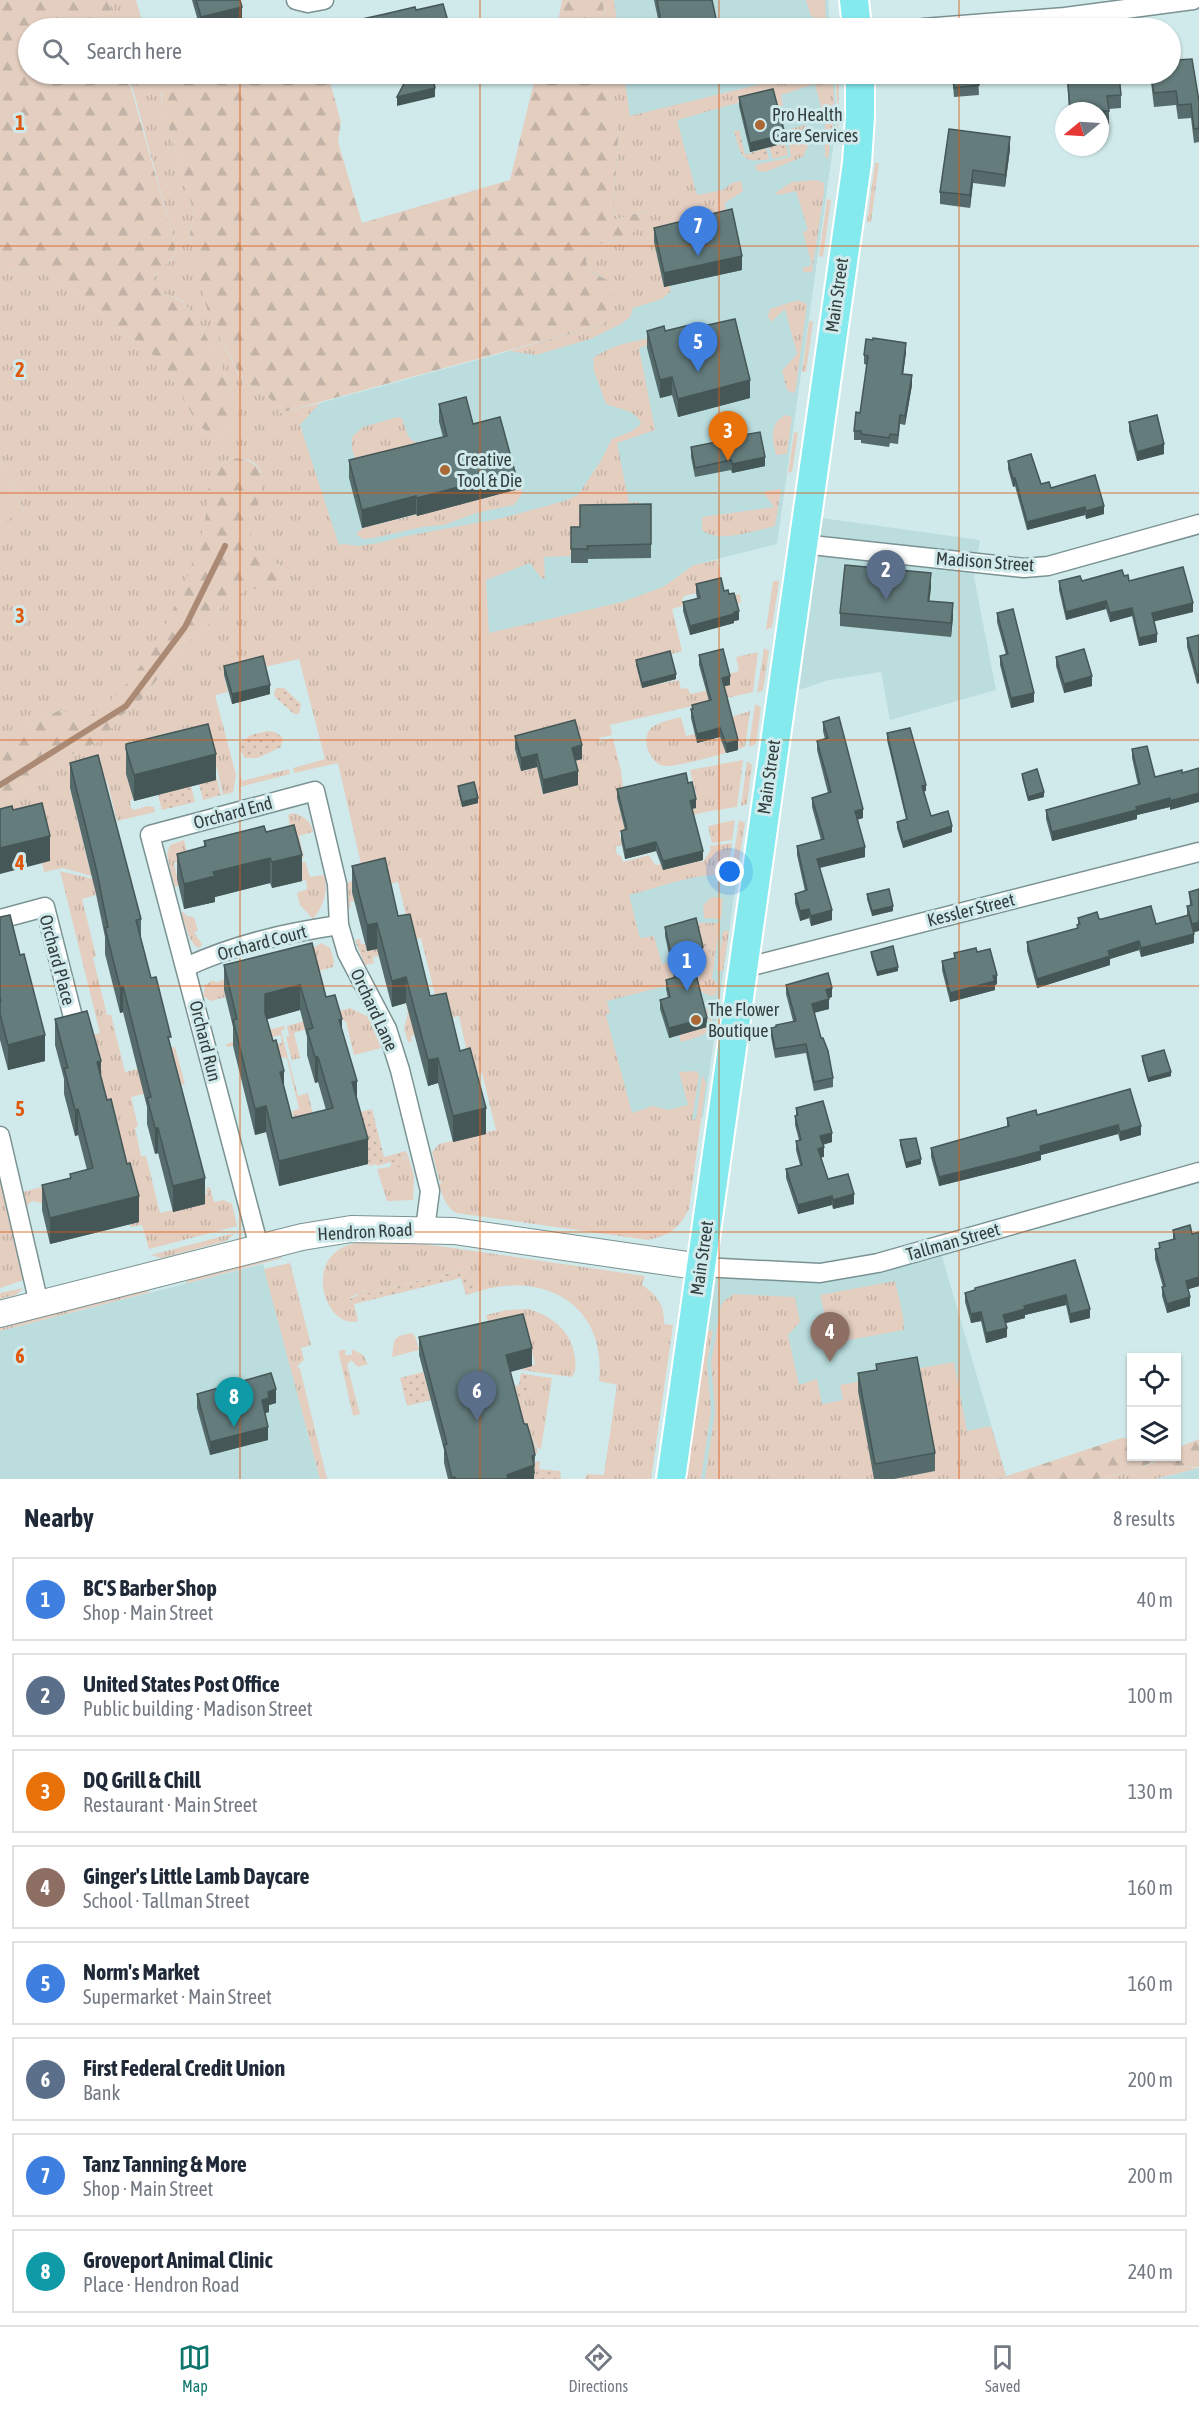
<!DOCTYPE html>
<html lang="en">
<head>
<meta charset="utf-8">
<style>
  :root { --surface:#fff; --page:#f2f2f3; --text:#1f2937; --muted:#747a83; --line:#e0e1e3; --accent:#0f766e }
  body { margin:0; font-family:"Asap Condensed",sans-serif; background:var(--page); color:var(--text) }
  .controls { position:absolute; right:18px; bottom:18px; display:grid; overflow:hidden; border-radius:0px; box-shadow:0 2px 4px #0004 }
  .controls button { width:54px; height:54px; display:grid; place-items:center; padding:0; border:0; border-bottom:2px solid var(--line); background:var(--surface); color:var(--text); font:30px sans-serif }
  .compass { position:absolute; left:1055px; top:102px; width:54px; height:54px; border-radius:50%; background:var(--surface); box-shadow:0 2px 4px #0004; rotate:252deg }
  .you { position:absolute; left:730px; top:872px; width:21px; height:21px; margin:-15px; border:4px solid #fff; border-radius:50%; background:#1a73e8; box-shadow:0 0 0 9px #1a73e833 }
  .badge { display:grid; place-items:center; width:39px; height:39px; border-radius:50%; background:var(--accent); color:#fff; font-size:20px; font-weight:700 }
  .pin { position:absolute; translate:-50% -50px; filter:drop-shadow(0 2px 3px #0008) }
  .pin::after { content:''; position:absolute; top:32px; width:21px; height:18px; background:inherit; clip-path:polygon(0 0,100% 0,50% 100%) }
  .list { margin:0; padding:0; list-style:none }
  h2 { display:flex; justify-content:space-between; align-items:center; height:78px; margin:0; padding:0 24px; font-size:26px }
  h2 small { font-size:20px; font-weight:400; color:var(--muted) }
  .list li { display:grid; grid-template-columns:39px 1fr auto; gap:18px; align-items:center; box-sizing:border-box; height:84px; margin:0 12px 12px; padding:0 12px; border:2px solid var(--line); border-radius:0px }
  .list b { display:block; font-size:22px; white-space:nowrap }
  .list p { margin:0; font-size:20px; white-space:nowrap; color:var(--muted) }
  .list em { font-size:20px; font-style:normal; color:var(--muted) }
  .icon { flex:none; width:33px; height:33px; fill:none; stroke:currentColor; stroke-width:2; stroke-linecap:round; stroke-linejoin:round }
  .map { position:relative; flex:none; width:1199px; height:1479px; overflow:hidden }
  .search { position:absolute; background:var(--surface); box-shadow:0 2px 4px #0004; left:18px; right:18px; top:18px; height:66px; display:flex; align-items:center; gap:15px; box-sizing:border-box; padding:0 21px; border-radius:33px; color:var(--muted); font-size:22px }
  .sheet { height:846px; background:var(--surface) }
  nav { display:flex; justify-content:space-around; align-items:center; box-sizing:border-box; height:84px; border-top:2px solid var(--line); background:var(--surface); font-size:16px; color:var(--muted) }
  nav a { display:grid; justify-items:center; gap:3px }
  nav .on { color:var(--accent) }
  .map>svg:first-child { display:block }
  .built { fill:#bbddde }
  .grass { fill:url(#grass-tufts); fill-rule:evenodd }
  .forest { fill:url(#forest-firs) }
  .garden { fill:url(#garden-dots) }
  .pitch { fill:#e3cec0 }
  .lines { fill:none; stroke-linecap:round; stroke-linejoin:round }
  .stream { stroke:#aa8a74; stroke-width:6 }
  .street-casing { stroke:#7a9292; stroke-width:21 }
  .secondary-casing { stroke:#7a9292; stroke-width:28 }
  .primary-casing { stroke:#fff; stroke-width:32 }
  .street { stroke:#fff; stroke-width:18 }
  .secondary { stroke:#fff; stroke-width:26 }
  .primary { stroke:#85eaee; stroke-width:28 }
  .wall { fill:#566b6b; fill-rule:evenodd }
  .shaded-wall { fill:#465757 }
  .building { fill:#647c7c; stroke:#465757; stroke-width:1.5; fill-rule:evenodd }
  .grid { fill:none; stroke:#df580e; stroke-width:1.5; stroke-opacity:0.55 }
  .poi-dot { fill:#aa6834; stroke:#d0eaeb; stroke-width:2 }
  .labels { text-anchor:middle; stroke-width:6; stroke-linejoin:round; paint-order:stroke }
  .poi-label { font-size:18px; fill:#343e3e; stroke:#d0eaeb; text-anchor:start }
  .street-label { font-size:18px; fill:#343e3e; stroke:#d0eaeb }
  .grid-label { font-size:20px; text-anchor:middle; font-weight:bold; fill:#df580e; stroke:#d0eaeb; stroke-width:6; stroke-linejoin:round; paint-order:stroke }
</style>
</head>
<body>
<div class="map">
<svg width="1199" height="1479" viewBox="0 0 1199 1479">
  <defs>
    <pattern id="grass-tufts" width="24" height="20" patternUnits="userSpaceOnUse" patternTransform="scale(1.5)"><rect width="24" height="20" fill="#e3cec0"/><path d="M3 7l-1-3M5 7V3M7 7l1-3M15 17l-1-3M17 17v-4M19 17l1-3" fill="none" stroke="#c3b2a6"/></pattern>
    <pattern id="forest-firs" width="22" height="20" patternUnits="userSpaceOnUse" patternTransform="scale(1.5)"><rect width="22" height="20" fill="#e3cec0"/><path d="M5 1l3.5 6h-7zM16 11l3.5 6h-7z" fill="#c3b2a6"/></pattern>
    <pattern id="garden-dots" width="8" height="8" patternUnits="userSpaceOnUse" patternTransform="scale(1.5)"><rect width="8" height="8" fill="#e3cec0"/><path d="M2 2h.1M6 6h.1" fill="none" stroke="#c3b2a6" stroke-width="1.8" stroke-linecap="round"/></pattern>
  </defs>
  <rect width="100%" height="100%" fill="#d0eaeb"/>
  <!-- built -->
  <g class="built">
    <path d="M603,0H828L830,28H604Z"/>
    <path d="M606,74H834L837,117L835,134L777,544L694,565L663,587L666,598L378,675L300,425L320,403L539,343L618,137Z"/>
    <path d="M822,518L980,540L974,577L996,690L890,720L881,672L829,680L799,690Z"/>
    <path d="M714,865L738,868L703,1117L632,1137L575,901Z"/>
    <path d="M939,1246L1007,1479H671L702,1267L820,1273Z"/>
    <path d="M263,1264L320,1479H0V1331Z"/>
    <path d="M1199,1468V1479H1155L1161,1478Z"/>
  </g>
  <!-- grass -->
  <g class="grass">
    <path d="M109,0H136L144,28H115Z"/>
    <path d="M603,0H614L618,28H604Z"/>
    <path d="M806,0H825L826,22L811,16Z"/>
    <path d="M127,74H163L166,87L161,93L162,105L193,210C195,221 188,229 191,241C196,267 205,307 216,330C225,350 237,367 245,388L252,385C265,393 273,400 280,413L320,403L300,425L339,545L344,544L358,546L379,543L401,537L503,518L564,501L578,495L600,462L612,439L632,431L641,424C637,410 619,409 606,404L594,371L593,358C622,337 663,339 695,329L699,339L727,333L728,338L699,345L697,341L665,349L664,340L639,348L655,430L617,443L629,503L638,502L641,508L651,517L580,519V540L571,541V556L544,557L545,579L541,578L530,563L486,580L489,633L622,602L663,587L694,565L717,560L726,597L740,594L741,602L735,606L734,602L729,603L728,599L724,600L720,587L684,596L682,600L683,606L672,609L682,651L636,665L642,687L679,680L681,689L688,688L690,694L730,685L728,674L739,671L736,657L758,652L753,692L610,725L612,735L599,738L600,742L613,738L621,771L624,796L617,798L624,826L696,808L694,799L697,798L690,770L743,760L737,807L710,811L619,832L622,845L615,847L617,854L621,856L623,862L649,855L655,865L669,863L667,856L673,855L676,867L699,861L703,862L711,850L710,846L732,843L727,875C694,873 661,887 629,895L640,938L654,936L662,964L698,958L701,961L710,960L712,958L702,931V923H720L712,978L718,985L716,995L711,996L701,992L696,978L607,1001L610,1013L606,1015L632,1113L653,1106L668,1110L688,1105L679,1072L697,1071L699,1075L692,1120L696,1119L702,1075L706,1083L689,1209C678,1230 670,1235 648,1240L456,1213C445,1206 443,1197 439,1184L442,1183L439,1180L432,1152L439,1144L496,1130L482,1073L472,1075L459,1016L413,1027L415,1035L411,1036L412,1041L408,1042L404,1028L408,1013L406,1003L435,995L421,938L412,940L398,882L353,892L354,901L350,902L351,907L346,908C340,884 341,884 364,877L338,763L294,773L293,768L325,759L299,659L224,676L228,692L215,695L236,775L233,792L223,795L213,751L208,750L127,770L134,798L130,801L131,808L134,810L147,806L154,807L155,812L117,821L107,781H99L70,788L90,871L124,862L126,869L95,877L63,868L44,872L42,863L50,861L40,822L10,829L9,826L0,828V804L20,791L33,786L73,754L103,739L119,718L142,699L182,647L210,623L223,604L243,591L290,582L287,571C279,563 258,555 253,549C238,529 278,480 254,463C242,454 221,460 214,472C207,483 208,511 205,525C188,589 146,685 86,719L60,710L0,739V523L24,511L0,460V270L42,271L68,287L158,359L182,394L196,423L206,431L218,434L227,432L238,414L230,384L195,314C189,311 186,304 182,301C175,297 167,295 160,292C140,283 167,264 174,257L175,244L134,93ZM575,734L582,758L572,761L578,785L543,794L539,779L549,776L545,765L521,771L515,750ZM474,787L478,802L462,807L458,791Z"/>
    <path d="M606,74H624L630,116L802,74H832L835,112L828,159L825,156V123L815,84L781,95L783,106L776,108L741,102L677,120L697,195L723,190L732,183L741,181L743,191L725,203L727,224L654,242L664,286H670L671,291L662,299L633,308L630,317L621,324L590,339L536,355L509,351L601,325L610,318L603,277L589,271L586,261L589,240C610,249 631,233 647,219L645,211L613,220L618,137Z"/>
    <path d="M835,75H839L838,145H835L838,116Z"/>
    <path d="M806,125L808,146L803,157L765,172L757,171L755,165L791,157L786,130Z"/>
    <path d="M875,163H879L871,222H867Z"/>
    <path d="M816,180L824,183V192L812,272H804L802,268L812,265L803,232L808,230L796,191L778,195L775,193L792,182Z"/>
    <path d="M827,199L831,200L823,257L819,256Z"/>
    <path d="M798,300L807,304L796,387L795,392L792,393L787,390L782,371L797,354L785,309L771,322L768,316L770,309Z"/>
    <path d="M809,321L813,322L806,372H802Z"/>
    <path d="M786,415L792,417L787,454L776,455C772,438 769,423 786,415Z"/>
    <path d="M397,417L402,418C410,443 409,443 435,443L360,475L352,449V437L363,427Z"/>
    <path d="M794,432L798,433L792,472L788,473Z"/>
    <path d="M512,480L522,487V494L514,505L476,513L444,525L422,527L373,538L363,539L356,534L362,528L460,504Z"/>
    <path d="M781,489L775,526C758,530 714,545 702,529V517L774,507L764,493L765,491Z"/>
    <path d="M773,581H779L772,627L766,630Z"/>
    <path d="M764,648L769,651L763,690L757,693Z"/>
    <path d="M755,704L761,707L756,744L749,747Z"/>
    <path d="M750,711L745,747C731,752 678,767 664,766C650,764 640,739 651,728C656,723 673,719 681,717L686,736L695,734L698,743L727,736L731,717Z"/>
    <path d="M747,761L752,765L747,804L741,806Z"/>
    <path d="M289,769L290,774L240,787L241,793L239,794L240,774L242,781Z"/>
    <path d="M293,813C303,816 312,821 313,832L299,836L304,857L300,858L289,834L174,863L179,886L174,887L167,854L170,845L184,840L187,853L290,827L288,815Z"/>
    <path d="M735,820L732,840L712,843L708,826Z"/>
    <path d="M739,820L745,823L737,873L731,875Z"/>
    <path d="M305,861L310,877L324,875C329,891 323,907 313,919L300,905L297,893L307,889L306,880L302,881L299,870L302,869L301,863Z"/>
    <path d="M129,870L136,899L134,900L126,886L82,899L96,956L93,958L107,1015H111L125,1072L138,1069L172,1053L171,1048L175,1047L185,1084L131,1097L138,1126L135,1128L141,1156H146L160,1213L173,1210L174,1212L207,1194L206,1188L210,1187L214,1202L224,1200L232,1204L237,1226L149,1249L142,1225L131,1227L130,1224L70,1196L41,1203L34,1201L29,1203L27,1209L23,1192L79,1177L96,1176L87,1037L100,1033L60,871L93,879Z"/>
    <path d="M714,897L723,899L721,919L704,918L703,906L710,898Z"/>
    <path d="M183,912L187,916L194,917L198,931L194,932L202,944L200,948L195,946L189,937L181,913Z"/>
    <path d="M723,931H729L723,971H717Z"/>
    <path d="M321,943L330,948L334,961L333,967L319,971L314,958V948Z"/>
    <path d="M229,977L232,989L224,991L226,997L211,1001L203,996L205,985L214,980L216,983Z"/>
    <path d="M712,1001H715C711,1033 713,1033 681,1042L679,1035L709,1026L710,1024L706,1010L713,1004Z"/>
    <path d="M350,1008L369,1017L381,1048L354,1055L346,1022L341,1018L294,1033L300,1058L292,1060L286,1037L289,1036L287,1026Z"/>
    <path d="M284,1026L285,1029L281,1031L297,1092L298,1096L308,1093L314,1119L296,1129L292,1111L299,1109L287,1058L280,1057L277,1044L282,1043L281,1035L227,1047L226,1044L238,1041L237,1037Z"/>
    <path d="M408,1156L414,1176L413,1200L387,1201L377,1169L388,1167V1169Z"/>
    <path d="M0,1179L24,1280L0,1288Z"/>
    <path d="M235,1233L226,1241L162,1258L151,1255Z"/>
    <path d="M362,1242L425,1244L645,1276L642,1285C657,1295 665,1306 664,1324L673,1325L651,1479H585L587,1474L604,1475L617,1385L599,1381C607,1308 549,1272 483,1290L481,1286L472,1284L467,1274L462,1270L369,1293L363,1290L350,1298L349,1301L354,1304L358,1321C324,1331 298,1249 362,1242Z"/>
    <path d="M280,1257L283,1258L184,1284L190,1279Z"/>
    <path d="M290,1263L311,1345L301,1348L304,1360L297,1366L300,1369L327,1479H320L264,1269Z"/>
    <path d="M895,1281L903,1316L904,1330L832,1343L820,1295Z"/>
    <path d="M23,1288L16,1295L0,1299V1293Z"/>
    <path d="M145,1290L151,1292L0,1331V1328Z"/>
    <path d="M734,1294L795,1297L800,1322L788,1335L799,1385L817,1379L822,1404L843,1400L840,1385L874,1379V1479H705L715,1411L711,1362L721,1305L724,1301Z"/>
    <path d="M528,1309C552,1316 572,1331 575,1358C576,1365 576,1371 572,1377L521,1370L535,1364L527,1329L491,1334L486,1315L507,1310Z"/>
    <path d="M708,1330L713,1331L707,1362L711,1411L701,1479H686Z"/>
    <path d="M411,1333L415,1336L419,1350L392,1357L394,1341L399,1336Z"/>
    <path d="M352,1349L363,1355L368,1364L358,1367L351,1360L347,1365L360,1414L353,1416L339,1354L340,1350H346L345,1355H352Z"/>
    <path d="M954,1362L967,1431L991,1426L1006,1476L997,1479H894L916,1369Z"/>
    <path d="M530,1375L552,1378L541,1449L537,1448C533,1436 525,1424 523,1412C522,1403 527,1384 530,1375Z"/>
    <path d="M1158,1457H1167L1177,1466L1199,1468L1155,1479H1097L1133,1471L1157,1461Z"/>
  </g>
  <!-- forest -->
  <g class="forest">
    <path d="M0,0H109L115,28H28V74H127L175,244L174,256L156,274L153,283C157,294 171,295 181,301C186,304 189,311 195,314L230,384L238,414L227,432L218,434L206,431L196,423L182,394L158,359L68,287L42,271L0,270Z"/>
    <path d="M562,0H603L604,28H557Z"/>
    <path d="M178,74H328L341,122L338,142L362,223L510,180L536,74H606L618,137L613,220L646,211L647,219L639,229L625,237L599,244L589,240L586,261L589,271L613,283L614,303L610,318L601,325L280,413C273,400 265,393 252,385L245,388C238,368 226,350 216,331C204,307 196,267 191,241C188,229 195,221 193,210L162,105V89Z"/>
    <path d="M237,458C280,466 256,499 252,529C251,536 249,542 253,547C257,554 279,563 287,571L290,582L245,591L223,604L210,623L182,647L142,699L119,718L103,739L73,754L33,786L20,791L0,804V739L60,710L86,718C147,684 186,590 204,526C208,511 206,483 214,472C219,463 228,462 237,458Z"/>
    <path d="M1121,1438H1131L1132,1456L1158,1457L1157,1460L1133,1471L1097,1479H998Z"/>
    <path d="M1199,1439V1467L1177,1466L1168,1458L1176,1456L1177,1448Z"/>
  </g>
  <!-- garden -->
  <g class="garden">
    <path d="M782,125L788,155L773,159L769,147L784,143Z"/>
    <path d="M739,130L745,155L766,148L769,159C740,164 741,155 734,131Z"/>
    <path d="M276,688H284L301,704L299,714H294L275,697L274,693Z"/>
    <path d="M267,731L275,732L283,738L281,747L258,758H245L240,750L241,742L251,735Z"/>
    <path d="M215,771L221,795L203,800L199,784Z"/>
    <path d="M191,786L195,802L162,810L158,795Z"/>
    <path d="M702,923V931L712,958L707,961L698,958L675,929Z"/>
    <path d="M360,939L361,944H365L367,951L377,949L379,956L373,957L374,963L365,965L355,940Z"/>
    <path d="M372,1109L384,1157L406,1151L408,1156L403,1158L401,1165L396,1170L388,1169L391,1165V1162L377,1166L376,1164L369,1166L353,1114Z"/>
    <path d="M462,1270L467,1274L472,1284L481,1286L483,1290L466,1295L461,1278L354,1304L348,1300L356,1296L361,1290L369,1293Z"/>
    <path d="M423,1372L431,1400L407,1406L400,1378Z"/>
    <path d="M521,1373L530,1375L527,1393L523,1401V1411L538,1453L531,1456L510,1387L519,1385Z"/>
    <path d="M540,1461L539,1469L560,1471L561,1479H533V1463Z"/>
  </g>
  <!-- pitch -->
  <path class="pitch" d="M0,460L24,512L0,523Z"/>
  <g class="lines">
    <!-- stream -->
    <path class="stream" d="M0,785L126,706L185,627L225,546"/>
    <defs>
      <g id="street">
        <path d="M296,0L308,3L324,0"/>
        <path d="M923,28L1065,17L1193,0"/>
        <path d="M802,544L1024,568L1048,566L1199,524"/>
        <path d="M0,919L45,907L74,1021"/>
        <path d="M186,967C236,944 285,933 339,925"/>
        <path d="M744,968L1199,852"/>
        <path d="M0,1136L39,1304"/>
        <path d="M259,1247L150,835L315,791L337,884L339,925L347,953L387,1029L400,1070L430,1191L425,1229"/>
        <path d="M702,1267L820,1273L878,1263L1199,1172"/>
      </g>
      <path id="secondary" d="M0,1314L302,1237L351,1229L454,1231L702,1267"/>
      <g id="primary">
        <path d="M854,0L857,28"/>
        <path d="M671,1479L857,163L860,116V74"/>
      </g>
    </defs>
    <!-- street casing -->
    <use href="#street" class="street-casing"/>
    <!-- secondary casing -->
    <use href="#secondary" class="secondary-casing"/>
    <!-- primary casing -->
    <use href="#primary" class="primary-casing"/>
    <!-- street -->
    <use href="#street" class="street"/>
    <!-- secondary -->
    <use href="#secondary" class="secondary"/>
    <!-- primary -->
    <use href="#primary" class="primary"/>
  </g>
  <!-- wall -->
  <g class="wall">
    <path d="M192,0H240L242,21L211,28H200Z"/>
    <path d="M654,0H712L718,28H660Z"/>
    <path d="M1176,60L1199,101V142L1194,143L1191,118L1178,119L1176,105L1154,107L1150,74H1170Z"/>
    <path d="M668,74H721L670,83Z"/>
    <path d="M952,74H978L979,95L954,97Z"/>
    <path d="M1067,74L1121,95V108L1109,109V124L1100,125V111H1069Z"/>
    <path d="M739,97L785,143L750,152L739,106Z"/>
    <path d="M949,129L1010,149L1005,187L973,183L970,208L940,204V192Z"/>
    <path d="M654,228L742,270L664,287L654,242Z"/>
    <path d="M699,327L750,398L678,417L672,395L660,398L647,348V331H665Z"/>
    <path d="M906,352L903,374L912,385L905,425L900,424L898,444L890,443L889,447L861,443V440H854V431L860,413L867,365L864,364V355Z"/>
    <path d="M439,404L473,424L515,490L417,516L416,514L362,528L349,478V460L443,437L439,422Z"/>
    <path d="M1129,422L1164,454L1137,461L1129,431Z"/>
    <path d="M720,439L765,466L732,473L731,470L695,477L691,457V447L720,441Z"/>
    <path d="M1008,461L1041,484L1051,488L1104,514L1086,519L1085,515L1027,530L1015,486L1013,487L1008,469Z"/>
    <path d="M651,504V558L588,559V563H571V527H580Z"/>
    <path d="M1124,576L1129,581L1193,612L1154,621L1157,642L1139,646L1132,616L1110,622L1106,609L1066,620L1059,590V581H1082Z"/>
    <path d="M696,584L724,591L739,620L734,621V623L690,635L683,611V602L697,598L696,593Z"/>
    <path d="M931,587L929,601L953,617L951,637L840,626V613Z"/>
    <path d="M997,613L1034,702L1011,708L1000,665V656L1006,655L997,622Z"/>
    <path d="M1199,635L1197,684L1187,647V638Z"/>
    <path d="M699,655L730,685L724,686L738,750L726,753L720,737L697,743L691,718V709H692V705L709,701L699,665Z"/>
    <path d="M1056,657L1092,686L1064,693L1056,666Z"/>
    <path d="M636,660L676,679L642,688L636,665Z"/>
    <path d="M224,666L270,694L232,704L224,675Z"/>
    <path d="M823,722L863,818L857,820L865,857L820,868L832,920L811,926L809,918L800,921L795,903V894L805,891L797,855V846L821,840L812,807V798L828,793L817,750V741L825,739L823,731Z"/>
    <path d="M887,733L926,791H924L931,816L952,832L903,848L897,828V822L906,819L887,740Z"/>
    <path d="M515,736L582,759L575,761L578,785L543,794L537,767L521,771L515,749Z"/>
    <path d="M126,749L216,780L134,801L126,774Z"/>
    <path d="M1132,749L1155,777L1182,770L1170,810V807L1137,815V819L1052,841L1046,819V810L1138,785L1132,758Z"/>
    <path d="M70,763L141,919V938L151,978L171,1046L205,1204L173,1212L158,1153L155,1154L147,1124V1107L123,1012L120,1013L105,954V937L96,894L70,788Z"/>
    <path d="M1022,774L1044,797L1028,801L1022,778Z"/>
    <path d="M688,783L696,808L692,809L703,860L663,870L656,851L625,859L621,840V831L625,830L617,798V789Z"/>
    <path d="M458,786L478,803L462,807L458,791Z"/>
    <path d="M266,832L302,881L272,888L270,883L215,897V902L184,909L177,879V854L204,847V841Z"/>
    <path d="M352,866L398,916L430,996L460,1051L486,1134L453,1142L438,1083L428,1086L406,1003L392,1007L377,949L367,951L352,892Z"/>
    <path d="M1199,889L1193,933L1194,943L1141,957L1139,950L1110,959V965L1037,988L1027,951V942L1077,929V925L1078,924V918L1099,919L1156,924L1187,916V906L1190,905L1189,892Z"/>
    <path d="M867,894L893,911L872,916L867,899Z"/>
    <path d="M0,917L45,1061L8,1070L0,1040Z"/>
    <path d="M665,927L703,956L692,959L707,1027L669,1038L660,1009V1000L668,998L666,989V980L674,978L665,936Z"/>
    <path d="M312,943L326,997L342,1031L357,1097L368,1164L279,1186L266,1132L255,1135L233,1046V1027L224,990V965ZM300,1010L307,1037V1055L315,1083L318,1082L326,1110L292,1118L267,1019Z"/>
    <path d="M871,952L898,971L877,976L871,956Z"/>
    <path d="M977,952L997,984L995,985V990L950,1002L942,970V961L954,958V953Z"/>
    <path d="M786,985L832,997L828,998L829,1009L814,1013L821,1038L833,1078V1087L814,1091L806,1053L775,1058L771,1037V1028L793,1021L786,994Z"/>
    <path d="M55,1019L101,1077L139,1222L50,1244L42,1210V1185L70,1178V1174L87,1170L78,1135L75,1136L64,1094V1079L55,1045Z"/>
    <path d="M1142,1056L1171,1076L1148,1082L1142,1060Z"/>
    <path d="M1130,1089L1141,1135L1120,1141L1118,1134L1041,1155V1160L1015,1167L939,1186L931,1157V1148L1007,1126V1118L1037,1115Z"/>
    <path d="M796,1108L832,1142L823,1145L824,1157H821L828,1179L854,1204L833,1209L832,1205L798,1214L786,1178V1169L800,1165L796,1150V1141L799,1140L795,1125V1116H796Z"/>
    <path d="M900,1140L921,1164L906,1168L900,1145Z"/>
    <path d="M1173,1230L1192,1234L1199,1232V1286L1188,1289L1190,1306L1167,1313L1162,1296V1287H1163L1155,1259V1249L1159,1248V1243L1173,1239Z"/>
    <path d="M1075,1260L1090,1318L1070,1323L1066,1305L1025,1315V1318L1005,1323L1007,1337L986,1343L981,1321L971,1323L965,1302V1293Z"/>
    <path d="M419,1337L532,1366L510,1372L535,1473L534,1474V1479H448L444,1463V1450L419,1355Z"/>
    <path d="M876,1364L935,1453V1471L894,1479H874L858,1391V1373L876,1370Z"/>
    <path d="M197,1394L276,1403L269,1405V1412L265,1413L268,1440L210,1455L197,1408Z"/>
  </g>
  <!-- shaded-wall -->
  <g class="shaded-wall">
    <path d="M242,7V21L211,28H201V17Z"/>
    <path d="M370,74H390L370,79Z"/>
    <path d="M435,88V97L397,106V97Z"/>
    <path d="M785,134V143L750,152V143Z"/>
    <path d="M1010,137V149L1005,187V175Z"/>
    <path d="M973,170V183L970,208V195Z"/>
    <path d="M742,256V270L664,287V273Z"/>
    <path d="M906,343V352L902,383V374Z"/>
    <path d="M912,375V385L905,425V416Z"/>
    <path d="M672,377V395L660,398V380Z"/>
    <path d="M750,380V398L678,417V399Z"/>
    <path d="M1164,444V454L1137,461V452Z"/>
    <path d="M765,457V466L732,473V464Z"/>
    <path d="M515,472V490L417,516V498Z"/>
    <path d="M1015,478V486L1013,487V479Z"/>
    <path d="M416,496V514L362,528V510Z"/>
    <path d="M1104,506V514L1086,519V511Z"/>
    <path d="M1085,507V515L1027,530V522Z"/>
    <path d="M931,573V587L928,614V601Z"/>
    <path d="M1106,601V609L1066,620V612Z"/>
    <path d="M953,603V617L951,637V623Z"/>
    <path d="M1193,603V612L1152,622V613Z"/>
    <path d="M1132,608V616L1110,622V613Z"/>
    <path d="M739,611V620L734,621V623L690,635V626Z"/>
    <path d="M1157,634V642L1139,646V638Z"/>
    <path d="M676,674V679L642,688V683Z"/>
    <path d="M1199,674V683L1197,684V675Z"/>
    <path d="M730,676V685L722,687V678Z"/>
    <path d="M1092,676V686L1064,693V684Z"/>
    <path d="M270,685V694L232,704V694Z"/>
    <path d="M1034,693V702L1011,708V698Z"/>
    <path d="M720,728V737L697,743V734Z"/>
    <path d="M738,740V750L726,753V744Z"/>
    <path d="M582,745V759L572,761V748Z"/>
    <path d="M216,754V780L134,801V775Z"/>
    <path d="M537,754V767L521,771V758Z"/>
    <path d="M578,771V785L543,794V780Z"/>
    <path d="M926,785V791L922,792V786Z"/>
    <path d="M1044,792V797L1028,801V797Z"/>
    <path d="M1199,793V802L1170,810V801Z"/>
    <path d="M478,798V803L462,807V802Z"/>
    <path d="M1170,798V807L1137,815V819L1052,841V832L1136,807Z"/>
    <path d="M696,799V808L690,809V801Z"/>
    <path d="M863,809V818L855,820V811Z"/>
    <path d="M952,826V832L903,848V842Z"/>
    <path d="M50,836V861L0,874V848Z"/>
    <path d="M656,842V851L625,859V850Z"/>
    <path d="M865,847V857L817,868V859Z"/>
    <path d="M703,851V860L663,870V861Z"/>
    <path d="M302,855V881L272,888V862Z"/>
    <path d="M270,858V883L215,897V902L184,909V884L213,872Z"/>
    <path d="M893,906V911L872,916V911Z"/>
    <path d="M809,909V918L800,921V911Z"/>
    <path d="M832,910V920L811,926V916Z"/>
    <path d="M1199,922V931L1192,933V924Z"/>
    <path d="M377,923V949L367,951V925Z"/>
    <path d="M1194,934V943L1141,957V948Z"/>
    <path d="M1139,941V950L1110,959V965L1037,988V979L1108,951Z"/>
    <path d="M703,947V956L690,960V951Z"/>
    <path d="M898,967V971L877,976V972Z"/>
    <path d="M997,975V984L995,985V990L950,1002V993Z"/>
    <path d="M406,977V1003L392,1007V981Z"/>
    <path d="M300,985V1010L265,1020V994Z"/>
    <path d="M123,986V1012L120,1013V987Z"/>
    <path d="M832,988V997L826,999V990Z"/>
    <path d="M829,999V1009L812,1013V1004Z"/>
    <path d="M707,1018V1027L669,1038V1028Z"/>
    <path d="M342,1019V1044L339,1020Z"/>
    <path d="M45,1035V1061L8,1070V1045Z"/>
    <path d="M315,1057H318V1082L315,1083Z"/>
    <path d="M438,1058V1083L428,1086V1060Z"/>
    <path d="M101,1061V1087L97,1062Z"/>
    <path d="M284,1071V1097L280,1072Z"/>
    <path d="M1171,1072V1076L1148,1082V1078Z"/>
    <path d="M357,1081V1106L352,1082Z"/>
    <path d="M266,1106V1132L255,1135V1109Z"/>
    <path d="M486,1108V1134L453,1142V1116Z"/>
    <path d="M78,1109V1135L75,1136V1110Z"/>
    <path d="M1118,1125V1134L1041,1155V1160L1015,1167L939,1186V1177L1040,1146Z"/>
    <path d="M1141,1126V1135L1120,1141V1132Z"/>
    <path d="M155,1128H158V1153L155,1154Z"/>
    <path d="M832,1133V1142L820,1145V1136Z"/>
    <path d="M368,1139V1164L279,1186V1161Z"/>
    <path d="M824,1147V1157L818,1158V1149Z"/>
    <path d="M921,1159V1164L906,1168V1163Z"/>
    <path d="M205,1178V1204L173,1212V1186Z"/>
    <path d="M854,1194V1204L833,1209V1200Z"/>
    <path d="M139,1196V1222L50,1244V1218Z"/>
    <path d="M832,1196V1205L798,1214V1205Z"/>
    <path d="M1199,1277V1286L1186,1290V1281Z"/>
    <path d="M1066,1295V1305L1025,1315V1318L1003,1324V1315L1024,1306Z"/>
    <path d="M1190,1297V1306L1167,1313V1304Z"/>
    <path d="M1090,1309V1318L1070,1323V1314Z"/>
    <path d="M981,1312V1321L971,1323V1314Z"/>
    <path d="M1007,1328V1337L986,1343V1333Z"/>
    <path d="M532,1348V1366L506,1373V1355Z"/>
    <path d="M276,1389V1403L269,1405V1412L262,1414V1400L268,1392Z"/>
    <path d="M268,1427V1440L210,1455V1442Z"/>
    <path d="M535,1455L534,1479H507V1475L532,1456Z"/>
  </g>
  <!-- building -->
  <g class="building">
    <path d="M196,0H240L242,7L201,17Z"/>
    <path d="M657,0H712L718,28H662Z"/>
    <path d="M443,4L450,28H350L349,26L358,24L357,20L385,14L415,7L416,10Z"/>
    <path d="M1170,52H1175L1176,60L1192,59L1199,101V128L1194,129L1191,104L1178,105L1176,91L1154,93L1151,74H1170Z"/>
    <path d="M409,74H432L435,88L397,97Z"/>
    <path d="M953,74H978L979,85L954,88Z"/>
    <path d="M1067,74H1119L1121,95L1107,96L1109,111H1088L1087,107L1070,109Z"/>
    <path d="M773,89L785,134L750,143L739,97Z"/>
    <path d="M949,129L1010,137L1005,175L973,170L970,195L940,192Z"/>
    <path d="M732,209L742,256L664,273L654,228Z"/>
    <path d="M735,319L750,380L678,399L672,377L660,380L647,331L664,326L665,331L698,323L699,327Z"/>
    <path d="M873,338L906,343L902,374L912,375L905,416L900,415L898,435L890,434L889,438L861,434V431H854L856,412L860,413L868,356L864,355L866,339L873,340Z"/>
    <path d="M466,397L473,424L500,417L515,472L417,498L416,496L362,510L349,460L447,436L439,404Z"/>
    <path d="M1157,415L1164,444L1137,452L1129,422Z"/>
    <path d="M760,432L765,457L732,464L731,460L695,468L691,447L721,441L720,439Z"/>
    <path d="M1031,454L1041,484L1049,482L1051,488L1095,475L1104,506L1086,511L1085,507L1027,522L1015,478L1013,479L1008,461Z"/>
    <path d="M651,504V544L587,546L588,549H571V527H580V505Z"/>
    <path d="M845,565L931,573L928,601L953,603L951,623L840,613Z"/>
    <path d="M1183,567L1193,603L1152,613L1157,634L1139,638L1132,608L1110,613L1106,601L1066,612L1059,581L1080,576L1082,581L1122,570L1124,576L1128,575L1129,581Z"/>
    <path d="M721,578L724,591L728,590L729,594L734,593L739,611L734,612V614L690,626L683,602L700,598L696,584Z"/>
    <path d="M1013,609L1034,693L1011,698L1000,656L1008,654L997,613Z"/>
    <path d="M1199,635V674L1197,675L1187,638Z"/>
    <path d="M723,649L730,676L722,678L738,740L726,744L720,728L697,734L691,709H693L692,705L711,700L699,655Z"/>
    <path d="M1084,649L1092,676L1064,684L1056,657Z"/>
    <path d="M670,651L676,674L642,683L636,660Z"/>
    <path d="M263,656L270,685L232,694L224,666Z"/>
    <path d="M839,717L863,809L855,811L865,847L817,859L832,910L811,916L809,909L800,911L795,894L807,890L797,846L824,839L812,798L831,792L817,741L828,738L823,722Z"/>
    <path d="M575,720L582,745L572,748L578,771L543,780L537,754L521,758L515,736Z"/>
    <path d="M208,724L216,754L134,775L126,749V744Z"/>
    <path d="M910,728L926,785L922,786L931,816L948,811L952,826L903,842L897,822L907,819L887,733Z"/>
    <path d="M1147,746L1155,777L1182,770V773L1199,768V793L1170,801V798L1136,807L1137,810L1052,832L1046,810L1140,784L1132,749Z"/>
    <path d="M98,755L141,919L136,920L151,978L156,977L171,1037H168L205,1178L173,1186L158,1128H155L147,1098L151,1097L123,986L120,987L105,928L108,927L96,868L70,763Z"/>
    <path d="M1037,769L1044,792L1028,797L1022,774Z"/>
    <path d="M686,773L688,783L692,782L696,799L690,801L703,851L663,861L656,842L625,850L621,831L627,829L617,789Z"/>
    <path d="M474,782L478,798L462,802L458,786Z"/>
    <path d="M42,803L50,836L0,848V809L12,806L13,810Z"/>
    <path d="M294,825L302,855L272,862L270,858L213,872L215,876L184,884L177,854L206,846L204,841L264,826L266,832Z"/>
    <path d="M385,858L398,916L410,914L430,996L446,993L460,1051L470,1048L486,1108L453,1116L438,1058L428,1060L406,977L392,981L377,923L367,925L352,866Z"/>
    <path d="M889,889L893,906L872,911L867,894Z"/>
    <path d="M1199,889V922L1192,924L1187,906L1192,905L1189,892Z"/>
    <path d="M1151,906L1156,924L1189,915L1194,934L1141,948L1139,941L1108,951L1110,956L1037,979L1027,942L1078,928L1077,925L1080,924L1078,918L1097,912L1099,919H1102Z"/>
    <path d="M10,915L20,955L24,954L45,1035L8,1045L0,1014V1002L1,1001L0,997V917Z"/>
    <path d="M696,918L703,947L690,951L707,1018L669,1028L660,1000L670,997L666,980L676,977L665,927Z"/>
    <path d="M312,943L326,997L335,995L342,1019L339,1020L357,1081L352,1082L368,1139L279,1161L266,1106L255,1109L233,1020L237,1019L224,965ZM300,985L313,1028L307,1030L315,1057H318L333,1108L292,1118L280,1072L284,1071L276,1040L273,1041L265,1013V994Z"/>
    <path d="M893,946L898,967L877,972L871,952Z"/>
    <path d="M976,948L977,952L990,949L997,975L993,976L995,981L950,993L942,961L955,958L954,953Z"/>
    <path d="M828,973L832,988L826,990L829,999L812,1004L821,1038H823L828,1051L833,1078L814,1082L806,1044L775,1049L771,1028L776,1027V1025L796,1021L786,985Z"/>
    <path d="M87,1011L101,1061L97,1062L107,1100L111,1099L127,1164L130,1163L139,1196L50,1218L42,1185L71,1178L70,1174L93,1168L78,1109L75,1110L64,1068H68L55,1019Z"/>
    <path d="M1164,1050L1171,1072L1148,1078L1142,1056Z"/>
    <path d="M1130,1089L1141,1126L1120,1132L1118,1125L1040,1146L1041,1151L1015,1158L939,1177L931,1148L1009,1126L1007,1118L1036,1110L1037,1115Z"/>
    <path d="M823,1101L832,1133L820,1136L824,1147L818,1149L828,1179L848,1174L854,1194L833,1200L832,1196L798,1205L786,1169L802,1165L796,1141L801,1140L795,1116L798,1115L796,1108Z"/>
    <path d="M916,1138L921,1159L906,1163L900,1140Z"/>
    <path d="M1190,1225L1192,1234L1199,1232V1277L1186,1281L1190,1297L1167,1304L1162,1287L1165,1286L1155,1249L1160,1248L1159,1243L1175,1239L1173,1230Z"/>
    <path d="M1075,1260L1090,1309L1070,1314L1066,1295L1024,1306L1025,1309L1003,1315L1007,1328L986,1333L981,1312L971,1314L965,1293L975,1290V1288Z"/>
    <path d="M523,1314L532,1348L506,1355L524,1424H527L533,1445L535,1455L532,1456L534,1465L507,1475L508,1479H455V1477L452,1478L444,1445L447,1444L419,1337Z"/>
    <path d="M917,1357L935,1453L875,1464L858,1373L877,1370L876,1364Z"/>
    <path d="M271,1373L276,1389L268,1392L269,1398L262,1400L268,1427L210,1442L197,1394Z"/>
  </g>
  <!-- grid -->
  <path class="grid" d="M240,0V28M480,0V28M719,0V28M959,0V28M240,74V1479M480,74V1479M719,74V1479M959,74V1479M0,246H1199M0,493H1199M0,740H1199M0,986H1199M0,1232H1199"/>
  <!-- markers -->
  <g class="poi-dot">
    <circle cx="760" cy="125" r="6"/>
    <circle cx="445" cy="470" r="6"/>
    <circle cx="696" cy="1020" r="6"/>
  </g>
  <g class="labels">
    <!-- poi labels -->
    <g class="poi-label">
      <text x="772" y="121">Pro Health<tspan x="772" dy="21">Care Services</tspan></text>
      <text x="457" y="466">Creative<tspan x="457" dy="21">Tool &amp; Die</tspan></text>
      <text x="708" y="1016">The Flower<tspan x="708" dy="21">Boutique</tspan></text>
    </g>
    <!-- street labels -->
    <g class="street-label">
      <text transform="translate(837 295) rotate(-82)" y="6">Main Street</text>
      <text transform="translate(985 562) rotate(4)" y="6">Madison Street</text>
      <text transform="translate(769 777) rotate(-82)" y="6">Main Street</text>
      <text transform="translate(233 813) rotate(-15)" y="6">Orchard End</text>
      <text transform="translate(971 910) rotate(-14)" y="6">Kessler Street</text>
      <text transform="translate(262 943) rotate(-15)" y="6">Orchard Court</text>
      <text transform="translate(57 960) rotate(75)" y="6">Orchard Place</text>
      <text transform="translate(374 1010) rotate(65)" y="6">Orchard Lane</text>
      <text transform="translate(205 1041) rotate(76)" y="6">Orchard Run</text>
      <text transform="translate(365 1232) rotate(-3)" y="6">Hendron Road</text>
      <text transform="translate(953 1242) rotate(-16)" y="6">Tallman Street</text>
      <text transform="translate(702 1258) rotate(-82)" y="6">Main Street</text>
    </g>
  </g>
  <g class="grid-label">
    <text x="20" y="130">1</text>
    <text x="20" y="377">2</text>
    <text x="20" y="623">3</text>
    <text x="20" y="870">4</text>
    <text x="20" y="1116">5</text>
    <text x="20" y="1363">6</text>
  </g>
</svg>
<div class="controls">
<button><svg class="icon" aria-label="locate" viewBox="0 0 24 24"><circle cx="12" cy="12" r="6"/><path d="M12 2v4M12 18v4M2 12h4M18 12h4"/></svg></button>
<button><svg class="icon" aria-label="layers" viewBox="0 0 24 24"><path d="M12 4l9 5-9 5-9-5zM3 14l9 5 9-5"/></svg></button>
</div>
<svg class="compass" viewBox="-18 -18 36 36"><path d="M0-13l5 13h-10z" fill="#e53935"/><path d="M0 13l5-13h-10z" fill="#747a83"/></svg>
<div class="you"></div>
<div class="pin badge" style="left:687px;top:991px;background:#3f7fe0">1</div>
<div class="pin badge" style="left:886px;top:600px;background:#5c6f8a">2</div>
<div class="pin badge" style="left:728px;top:461px;background:#e8710a">3</div>
<div class="pin badge" style="left:830px;top:1362px;background:#8d6e63">4</div>
<div class="pin badge" style="left:698px;top:372px;background:#3f7fe0">5</div>
<div class="pin badge" style="left:477px;top:1421px;background:#5c6f8a">6</div>
<div class="pin badge" style="left:698px;top:256px;background:#3f7fe0">7</div>
<div class="pin badge" style="left:234px;top:1427px;background:#0f9aa8">8</div>
<div class="search"><svg class="icon" aria-label="search" viewBox="0 0 24 24"><circle cx="10" cy="10" r="6"/><path d="M15 15l6 6"/></svg>Search here</div>
</div>
<section class="sheet">
<h2>Nearby<small>8 results</small></h2>
<ul class="list">
<li><span class="badge" style="background:#3f7fe0">1</span><div><b>BC'S Barber Shop</b><p>Shop · Main Street</p></div><em>40 m</em></li>
<li><span class="badge" style="background:#5c6f8a">2</span><div><b>United States Post Office</b><p>Public building · Madison Street</p></div><em>100 m</em></li>
<li><span class="badge" style="background:#e8710a">3</span><div><b>DQ Grill &amp; Chill</b><p>Restaurant · Main Street</p></div><em>130 m</em></li>
<li><span class="badge" style="background:#8d6e63">4</span><div><b>Ginger's Little Lamb Daycare</b><p>School · Tallman Street</p></div><em>160 m</em></li>
<li><span class="badge" style="background:#3f7fe0">5</span><div><b>Norm's Market</b><p>Supermarket · Main Street</p></div><em>160 m</em></li>
<li><span class="badge" style="background:#5c6f8a">6</span><div><b>First Federal Credit Union</b><p>Bank</p></div><em>200 m</em></li>
<li><span class="badge" style="background:#3f7fe0">7</span><div><b>Tanz Tanning &amp; More</b><p>Shop · Main Street</p></div><em>200 m</em></li>
<li><span class="badge" style="background:#0f9aa8">8</span><div><b>Groveport Animal Clinic</b><p>Place · Hendron Road</p></div><em>240 m</em></li>
</ul>
</section>
<nav>
<a class="on"><svg class="icon" aria-label="map" viewBox="0 0 24 24"><path d="M3 6l6-2 6 2 6-2v14l-6 2-6-2-6 2zM9 4v14M15 6v14"/></svg>Map</a>
<a><svg class="icon" aria-label="directions" viewBox="0 0 24 24"><path d="M12 3l9 9-9 9-9-9zM9 14v-3h6M13 9l2 2-2 2"/></svg>Directions</a>
<a><svg class="icon" aria-label="saved" viewBox="0 0 24 24"><path d="M7 4h10v16l-5-4-5 4z"/></svg>Saved</a>
</nav>
</body>
</html>
